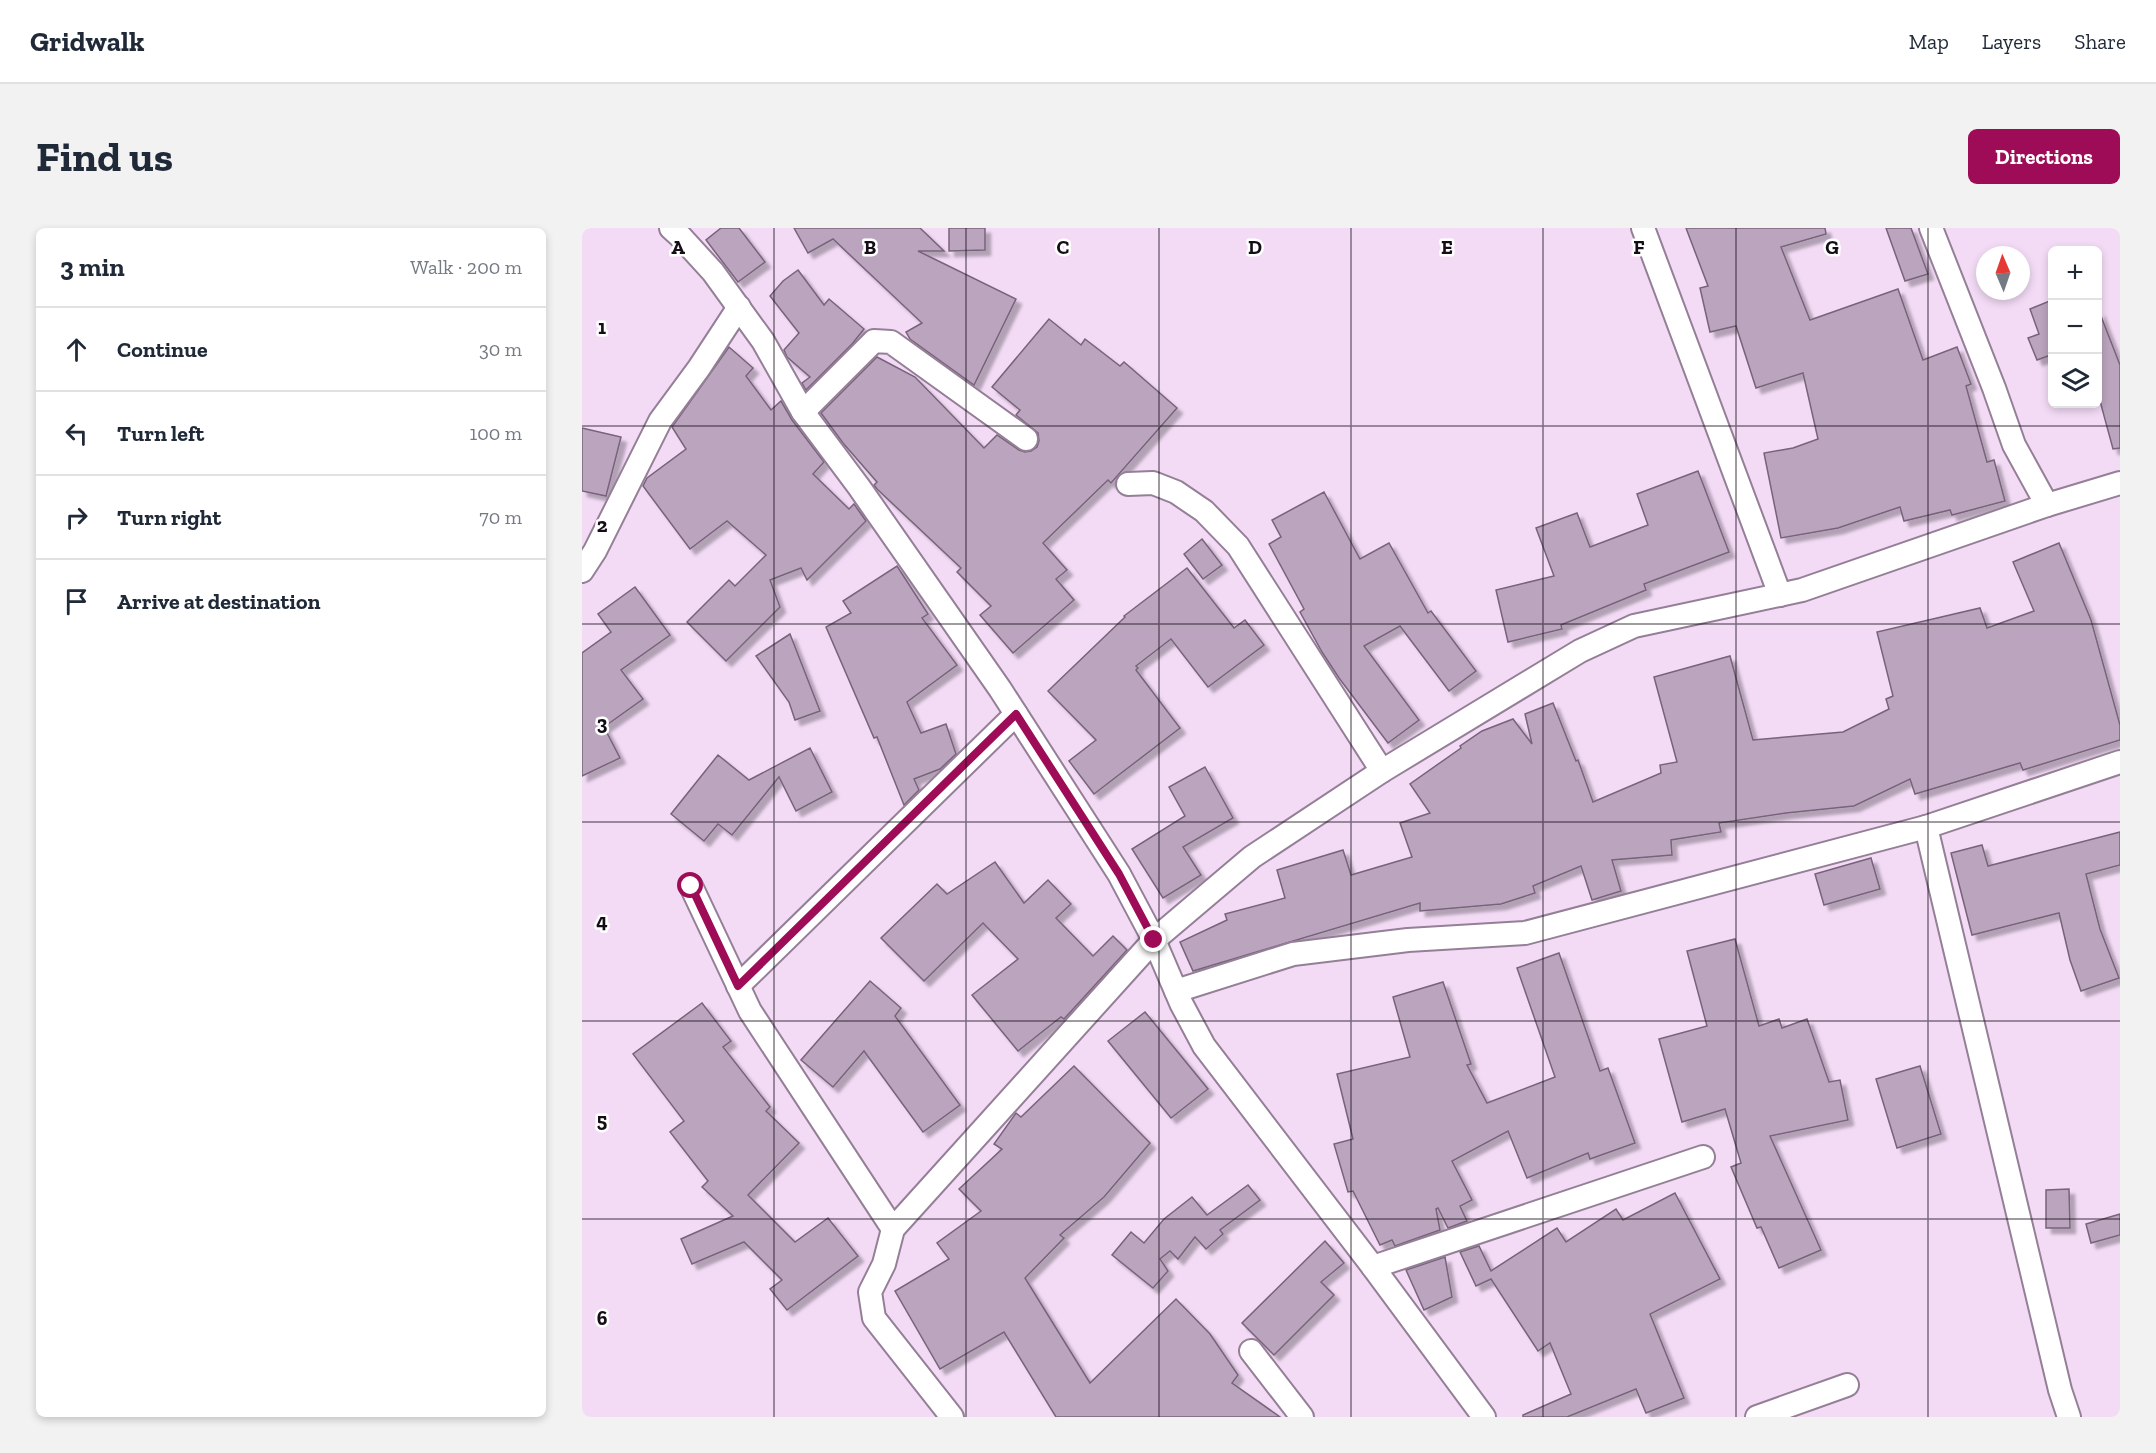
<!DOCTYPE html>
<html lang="en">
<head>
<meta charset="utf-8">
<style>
  :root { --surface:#fff; --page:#f2f2f3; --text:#1f2937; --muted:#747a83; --line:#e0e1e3; --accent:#9e0c57 }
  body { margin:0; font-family:"Zilla Slab",serif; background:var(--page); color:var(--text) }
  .controls { position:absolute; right:18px; top:18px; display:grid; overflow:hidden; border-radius:9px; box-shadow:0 3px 9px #0003 }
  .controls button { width:54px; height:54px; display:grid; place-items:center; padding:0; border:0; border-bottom:2px solid var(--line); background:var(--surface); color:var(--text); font:30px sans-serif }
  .compass { position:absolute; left:1394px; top:18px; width:54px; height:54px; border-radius:50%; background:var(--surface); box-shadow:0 3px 9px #0003; rotate:358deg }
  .stop { position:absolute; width:18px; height:18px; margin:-14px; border:4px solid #9e0c57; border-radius:50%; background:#fff }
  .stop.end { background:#9e0c57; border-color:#fff; box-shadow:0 2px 6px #0008 }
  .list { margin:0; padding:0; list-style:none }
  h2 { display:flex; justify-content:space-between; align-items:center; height:78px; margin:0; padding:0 24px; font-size:26px }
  h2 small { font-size:20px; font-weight:400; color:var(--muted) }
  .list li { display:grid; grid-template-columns:39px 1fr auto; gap:18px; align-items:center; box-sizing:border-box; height:84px; padding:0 24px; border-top:2px solid var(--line) }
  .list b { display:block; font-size:22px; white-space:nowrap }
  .list em { font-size:20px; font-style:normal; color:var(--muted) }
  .icon { flex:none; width:33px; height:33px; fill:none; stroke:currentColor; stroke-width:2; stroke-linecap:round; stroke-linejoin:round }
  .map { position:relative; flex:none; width:1538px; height:1189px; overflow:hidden; border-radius:9px }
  header { display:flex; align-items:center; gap:36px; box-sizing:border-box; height:84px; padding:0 30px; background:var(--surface); border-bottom:2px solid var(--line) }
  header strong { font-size:28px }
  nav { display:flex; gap:33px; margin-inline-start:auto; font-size:21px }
  .intro { display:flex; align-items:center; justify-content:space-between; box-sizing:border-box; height:144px; padding:0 36px }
  h1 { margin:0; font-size:42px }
  .button { padding:15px 27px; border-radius:9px; background:var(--accent); color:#fff; font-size:21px; font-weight:700 }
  main { display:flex; gap:36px; padding:0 36px }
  aside { flex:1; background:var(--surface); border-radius:9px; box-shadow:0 3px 9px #0003 }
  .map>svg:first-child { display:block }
  .building { fill:#bba4be; stroke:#78637b; stroke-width:1.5; filter:url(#shadow) }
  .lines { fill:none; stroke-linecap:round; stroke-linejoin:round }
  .minor-casing { stroke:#947f97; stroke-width:26 }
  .minor { stroke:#fff; stroke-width:22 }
  .route { stroke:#9e0c57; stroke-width:8 }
  .grid { fill:none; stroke:#150d16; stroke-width:1.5; stroke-opacity:0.55 }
  .grid-label { font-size:20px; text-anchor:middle; font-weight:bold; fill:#150d16; stroke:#fff; stroke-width:5; stroke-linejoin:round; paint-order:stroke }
</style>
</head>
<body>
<header>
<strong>Gridwalk</strong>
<nav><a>Map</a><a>Layers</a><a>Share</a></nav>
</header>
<div class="intro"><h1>Find us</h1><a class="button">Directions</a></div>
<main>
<aside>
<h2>3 min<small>Walk · 200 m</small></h2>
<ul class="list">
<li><svg class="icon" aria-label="ahead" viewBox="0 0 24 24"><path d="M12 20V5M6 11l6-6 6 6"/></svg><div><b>Continue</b></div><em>30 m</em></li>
<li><svg class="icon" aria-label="left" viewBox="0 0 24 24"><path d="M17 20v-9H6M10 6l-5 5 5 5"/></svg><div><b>Turn left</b></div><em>100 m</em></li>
<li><svg class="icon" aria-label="right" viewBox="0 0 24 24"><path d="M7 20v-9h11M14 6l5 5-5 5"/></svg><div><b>Turn right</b></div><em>70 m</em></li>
<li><svg class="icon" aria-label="arrive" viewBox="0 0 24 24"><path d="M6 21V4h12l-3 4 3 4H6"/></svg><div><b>Arrive at destination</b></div></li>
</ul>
</aside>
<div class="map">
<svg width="1538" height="1189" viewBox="0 0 1538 1189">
  <defs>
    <filter id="shadow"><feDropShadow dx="5.5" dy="5.5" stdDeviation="1.5" flood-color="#0004"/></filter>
  </defs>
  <rect width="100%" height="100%" fill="#f3dbf6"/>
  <!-- building -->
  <g class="building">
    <path d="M139,0H157L183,34L156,54L124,12Z"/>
    <path d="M212,0H338L362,23H336L434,71L392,157L328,111L324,104L340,95L251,11L226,25Z"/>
    <path d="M367,0H403V22L367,23Z"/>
    <path d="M1104,0H1243L1244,6L1199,19L1228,92L1316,61L1341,132L1375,119L1389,156L1384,158L1405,234L1412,232L1423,273L1370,287L1368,282L1322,293L1318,279L1256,300L1199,310L1182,225L1211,220L1236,211L1221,145L1174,160L1154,98L1128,104L1118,60L1126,58Z"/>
    <path d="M1304,0H1329L1346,46L1323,53Z"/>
    <path d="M216,42L242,77L247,71L282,101L270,116L224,162L220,155L228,149L205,129L202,122L217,105L188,68L201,53Z"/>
    <path d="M1470,72V136H1469L1466,128L1455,132L1446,110L1457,106L1448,81Z"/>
    <path d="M1517,83L1538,137V220L1531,221L1515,162Z"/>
    <path d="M467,91L499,117L503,111L538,138L542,134L595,180L529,255L526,252L461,315L485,342L474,351L492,372L431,425L398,387L409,378L375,344L379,340L295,261L292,257L295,254L261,215L239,185L295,129L333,149L402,220L415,207L437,222L443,224L449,223L455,219L457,213L456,205L434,187L438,182L410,159Z"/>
    <path d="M147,119L171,140L164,148L189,182L199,173L210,192L242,234L231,246L267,281L272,276L284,293L225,352L219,340L188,352L198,379L144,433L105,394L147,352L153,358L184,327L145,293L108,321L61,258L65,250L104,221L90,199Z"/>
    <path d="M0,200L39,209L24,268L0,263Z"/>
    <path d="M1116,243L1147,324L1062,356L1064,362L979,397L980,401L926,414L914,362L972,348L954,300L995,285L1008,319L1066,297L1055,266Z"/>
    <path d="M742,264L778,331L807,315L846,385L849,383L894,443L867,463L818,398L782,418L837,492L806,515L757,450L740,424L718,384L722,381L687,316L699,309L690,292Z"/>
    <path d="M620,311L640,337L621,351L602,326Z"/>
    <path d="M1477,315L1509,392L1538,497V512L1441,542L1438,535L1333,566L1328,551L1272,578L1204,585L1137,595L1139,604L1089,612L1090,627L1030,632L1039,663L1010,672L999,638L951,658L953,665L919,676L838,683V675L611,743L598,714L645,692L643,686L703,670L695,642L761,622L769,647L830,629L818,595L848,585L828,556L879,520L878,518L900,503L931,491L950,516L943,486L971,475L994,533L996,532L1011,574L1079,545L1078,537L1095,534L1072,449L1148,428L1171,512L1261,504L1307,481L1304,471L1311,468L1295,404L1398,380L1405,400L1452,383L1431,334Z"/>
    <path d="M315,338L346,386L340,390L375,437L325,474L339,505L364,496L374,526L358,541L332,551L337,562L322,577L295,509L292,510L244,399L269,385L261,373Z"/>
    <path d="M605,340L652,400L663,392L682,417L626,459L589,411L554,438L556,440L554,442L598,500L512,566L487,533L514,512L466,463L543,389L542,388Z"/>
    <path d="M53,359L88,407L39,442L61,471L22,499L38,530L0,548V425L29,404L16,386Z"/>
    <path d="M208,406L238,483L213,492L207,474L174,428Z"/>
    <path d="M228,520L250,564L214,583L197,549L150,607L136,596L122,613L89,586L136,527L167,552Z"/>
    <path d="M623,539L651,590L601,619L619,647L581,670L550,621L603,588L587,559Z"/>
    <path d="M1538,604V637L1504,646L1518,701L1537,750L1499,763L1488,732L1477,685L1390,707L1369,625L1400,617L1406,638Z"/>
    <path d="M1289,630L1298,661L1242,677L1233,646Z"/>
    <path d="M413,634L442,675L466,652L489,676L474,690L511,728L531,708L545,722L482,791L479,789L436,823L390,767L436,731L401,695L342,753L299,710L355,656L365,666Z"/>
    <path d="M1153,711L1177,798L1197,791L1200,800L1225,791L1247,854L1258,852L1266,892L1188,908L1239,1022L1197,1040L1179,999L1175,1000L1149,939L1159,935L1143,881L1100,894L1077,811L1125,798L1105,723Z"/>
    <path d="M977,725L1018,843L1026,840L1053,915L1008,931L1006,925L945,950L926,903L870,933L890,972L878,978L885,993L866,1000L856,980L854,981L858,1002L813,1018L810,1012L798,1017L771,963L766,964L752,916L771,911L755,846L828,829L811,769L861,754L889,836L885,837L905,875L973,849L935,740Z"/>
    <path d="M288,753L319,780L313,788L378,877L341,904L282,823L251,859L219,832Z"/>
    <path d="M120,775L149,813L141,819L188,879L184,883L217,915L166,967L213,1014L246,990L276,1028L205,1082L188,1061L200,1052L162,1014L110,1036L99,1011L151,988L120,959L126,953L88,904L102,893L51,826Z"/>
    <path d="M563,784L626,861L589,890L526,813Z"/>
    <path d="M492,838L568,915L522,969L478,1007L482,1010L443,1050L508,1155L594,1071L628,1106L656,1147L650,1155L698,1189H474L422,1104L358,1141L313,1063L367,1031L355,1015L399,983L377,961L420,921L412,916L434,885L439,889Z"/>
    <path d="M1338,838L1359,906L1315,920L1294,851Z"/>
    <path d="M666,957L678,972L638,1002L641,1006L624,1021L613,1009L596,1031L588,1023L578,1031L586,1043L571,1060L530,1027L549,1004L562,1015L582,991L610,969L625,987Z"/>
    <path d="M1487,961L1488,1000H1464V962Z"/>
    <path d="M1093,965L1138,1051L1068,1086L1102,1170L1064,1185L1054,1161L985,1189H941V1187L989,1166L968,1115L956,1123L909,1051L894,1058L878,1024L897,1018L909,1043L975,1000L984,1014L1034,981L1041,992Z"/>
    <path d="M1538,986V1007L1509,1015L1504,996Z"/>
    <path d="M743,1013L762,1035L739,1054L752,1067L692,1127L660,1095Z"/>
    <path d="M863,1029L870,1069L842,1082L824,1042Z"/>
  </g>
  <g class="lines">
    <defs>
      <g id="minor">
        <path d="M89,0L99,9L131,44L181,113L221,184L277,259L418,461L537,646L572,712L599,775L622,818L791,1039L902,1189"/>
        <path d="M1061,0L1198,367"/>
        <path d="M1349,0L1412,160L1432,217L1465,277"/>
        <path d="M221,184L292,113L309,114L444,211"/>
        <path d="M546,256L571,255L594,264L622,283L656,318L800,543"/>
        <path d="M0,343L13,323L78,193L117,140L157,79"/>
        <path d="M1344,599L1478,1162L1487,1189"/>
        <path d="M109,658L168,783L311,1001"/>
        <path d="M156,758L434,486"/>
        <path d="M594,763L711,726L826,712L943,705L1344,599L1538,534"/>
        <path d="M791,1039L1121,929"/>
        <path d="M669,1123L720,1189"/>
        <path d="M370,1189L292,1090L288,1064L302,1036L311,1001L572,712L670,629L800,543L998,423L1052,398L1220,362L1465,277L1538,255"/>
        <path d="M1175,1189L1265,1157"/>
      </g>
    </defs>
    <!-- minor casing -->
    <use href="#minor" class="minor-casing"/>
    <!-- minor -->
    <use href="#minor" class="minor"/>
  </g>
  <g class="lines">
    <!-- route -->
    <path class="route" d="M109,658L156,758L434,486L537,646L572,712"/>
  </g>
  <!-- grid -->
  <path class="grid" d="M192,0V1189M384,0V1189M577,0V1189M769,0V1189M961,0V1189M1154,0V1189M1346,0V1189M0,198H1538M0,396H1538M0,594H1538M0,793H1538M0,991H1538"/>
  <g class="grid-label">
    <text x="96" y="26">A</text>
    <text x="288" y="26">B</text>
    <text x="481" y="26">C</text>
    <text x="673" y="26">D</text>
    <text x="865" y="26">E</text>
    <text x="1057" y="26">F</text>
    <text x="1250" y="26">G</text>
    <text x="20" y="106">1</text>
    <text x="20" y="304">2</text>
    <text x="20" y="502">3</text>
    <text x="20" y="700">4</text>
    <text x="20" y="899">5</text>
    <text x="20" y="1097">6</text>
  </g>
</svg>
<div class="controls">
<button>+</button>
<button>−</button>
<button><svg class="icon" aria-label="layers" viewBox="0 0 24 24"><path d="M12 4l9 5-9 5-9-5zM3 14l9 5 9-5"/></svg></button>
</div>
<svg class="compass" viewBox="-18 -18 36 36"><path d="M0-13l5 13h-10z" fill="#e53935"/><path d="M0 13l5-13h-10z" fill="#747a83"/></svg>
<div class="stop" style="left:109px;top:658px"></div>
<div class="stop end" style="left:572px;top:712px"></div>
</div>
</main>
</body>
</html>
